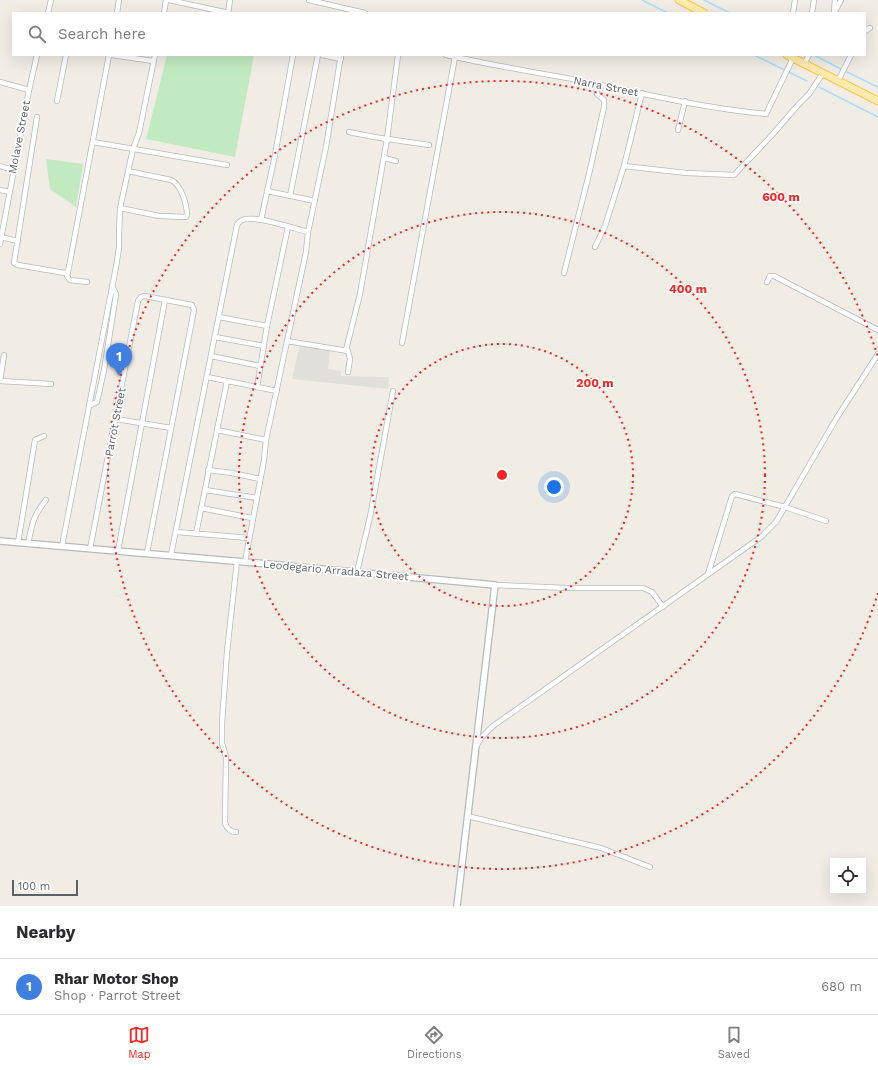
<!DOCTYPE html>
<html lang="en">
<head>
<meta charset="utf-8">
<style>
  :root { --surface:#fff; --page:#f7f7f7; --text:#2b2b33; --muted:#7c7c81; --line:#e1e1e2; --accent:#fb2421 }
  body { margin:0; font-family:"Work Sans",sans-serif; background:var(--page); color:var(--text) }
  .controls { position:absolute; right:12px; bottom:12px; display:grid; overflow:hidden; border-radius:0px; box-shadow:0 4px 16px #0002 }
  .controls button { width:36px; height:36px; display:grid; place-items:center; padding:0; border:0; border-bottom:1px solid var(--line); background:var(--surface); color:var(--text); font:20px sans-serif }
  .scale { position:absolute; left:12px; bottom:10px; width:66px; box-sizing:border-box; padding-left:4px; border:2px solid #5d6267; border-top:0; font-size:11px; line-height:14px; white-space:nowrap; color:#5d6267; -webkit-text-stroke:3px #fff; paint-order:stroke }
  .you { position:absolute; left:554px; top:487px; width:14px; height:14px; margin:-10px; border:3px solid #fff; border-radius:50%; background:#1a73e8; box-shadow:0 0 0 6px #1a73e833 }
  .badge { display:grid; place-items:center; width:26px; height:26px; border-radius:50%; background:var(--accent); color:#fff; font-size:13px; font-weight:700 }
  .pin { position:absolute; translate:-50% -33px; filter:drop-shadow(0 1px 2px #0008) }
  .pin::after { content:''; position:absolute; top:21px; width:14px; height:12px; background:inherit; clip-path:polygon(0 0,100% 0,50% 100%) }
  .list { margin:0; padding:0; list-style:none }
  h2 { display:flex; justify-content:space-between; align-items:center; height:52px; margin:0; padding:0 16px; font-size:17px }
  h2 small { font-size:13px; font-weight:400; color:var(--muted) }
  .list li { display:grid; grid-template-columns:26px 1fr auto; gap:12px; align-items:center; box-sizing:border-box; height:56px; padding:0 16px; border-top:1px solid var(--line) }
  .list b { display:block; font-size:15px; white-space:nowrap }
  .list p { margin:0; font-size:13px; white-space:nowrap; color:var(--muted) }
  .list em { font-size:13px; font-style:normal; color:var(--muted) }
  .icon { flex:none; width:22px; height:22px; fill:none; stroke:currentColor; stroke-width:2; stroke-linecap:round; stroke-linejoin:round }
  .map { position:relative; flex:none; width:878px; height:906px; overflow:hidden }
  .search { position:absolute; background:var(--surface); box-shadow:0 4px 16px #0002; left:12px; right:12px; top:12px; height:44px; display:flex; align-items:center; gap:10px; box-sizing:border-box; padding:0 14px; border-radius:0px; color:var(--muted); font-size:15px }
  .sheet { height:108px; background:var(--surface) }
  nav { display:flex; justify-content:space-around; align-items:center; box-sizing:border-box; height:56px; border-top:1px solid var(--line); background:var(--surface); font-size:11px; color:var(--muted) }
  nav a { display:grid; justify-items:center; gap:2px }
  nav .on { color:var(--accent) }
  .map>svg:first-child { display:block }
  .industrial { fill:#e1dfda }
  .green { fill:#c2eac0 }
  .lines { fill:none; stroke-linecap:round; stroke-linejoin:round }
  .stream { stroke:#a7deff; stroke-width:1.5 }
  .minor-casing { stroke:#b6b9bd; stroke-width:6 }
  .tertiary-casing { stroke:#b6b9bd; stroke-width:8 }
  .primary-casing { stroke:#ffc250; stroke-width:9 }
  .minor { stroke:#fff; stroke-width:4.5 }
  .tertiary { stroke:#fff; stroke-width:5.5 }
  .primary { stroke:#ffecac; stroke-width:7 }
  .ring { fill:none; stroke:#fb2421; stroke-width:2; stroke-dasharray:2 4 }
  .labels { text-anchor:middle; stroke-width:3.5; stroke-linejoin:round; paint-order:stroke }
  .street-label { font-size:11px; fill:#5d6267; stroke:#fff }
  .centre { fill:#fb2421; stroke:#fff; stroke-width:2 }
  .ring-label { font-size:12px; text-anchor:middle; font-weight:bold; fill:#fb2421; stroke:#fff; stroke-width:3.5; stroke-linejoin:round; paint-order:stroke }
</style>
</head>
<body>
<div class="map">
<svg width="878" height="906" viewBox="0 0 878 906">
  <rect width="100%" height="100%" fill="#f1ede5"/>
  <!-- industrial -->
  <path class="industrial" d="M300,345L330,350L328,369L341,371V376L389,377L388,389L292,379Z"/>
  <!-- green -->
  <g class="green">
    <path d="M167,55H254L235,157L146,139Z"/>
    <path d="M46,159L83,164L76,207L50,189Z"/>
  </g>
  <g class="lines">
    <!-- stream -->
    <g class="stream">
      <path d="M642,0L668,13"/>
      <path d="M704,0L730,13"/>
      <path d="M754,55L807,81"/>
      <path d="M814,55L841,69"/>
      <path d="M845,71L878,87"/>
      <path d="M819,87L878,117"/>
    </g>
    <defs>
      <g id="minor">
        <path d="M169,0L229,13"/>
        <path d="M309,0L365,13"/>
        <path d="M834,11L835,0"/>
        <path d="M48,13L51,0"/>
        <path d="M117,13L119,0"/>
        <path d="M164,13L166,0"/>
        <path d="M228,13L230,0"/>
        <path d="M793,13L795,0"/>
        <path d="M812,13L814,0"/>
        <path d="M834,13L841,0"/>
        <path d="M865,31L870,28"/>
        <path d="M112,55L153,61"/>
        <path d="M322,55L341,59"/>
        <path d="M446,55C490,65 534,72 577,80C640,93 702,108 766,114L793,58"/>
        <path d="M804,64L809,55"/>
        <path d="M838,81L851,55"/>
        <path d="M0,82L29,90"/>
        <path d="M57,101L66,55"/>
        <path d="M37,117L14,263L18,265L65,273L68,272L109,55"/>
        <path d="M678,130L685,101"/>
        <path d="M349,132L374,137L429,145"/>
        <path d="M93,142L227,165"/>
        <path d="M384,158L396,161"/>
        <path d="M0,166L13,170"/>
        <path d="M624,166L687,173L734,175L772,135L798,105L809,94L823,73"/>
        <path d="M0,190L9,192"/>
        <path d="M267,191L315,201"/>
        <path d="M290,196L318,55"/>
        <path d="M120,208L159,216L186,217L187,215C187,205 181,184 171,180L128,171"/>
        <path d="M261,220L275,155L293,55"/>
        <path d="M0,237L18,241"/>
        <path d="M0,244L29,90L37,55"/>
        <path d="M595,247L605,226L624,166L642,93"/>
        <path d="M68,272L67,276L70,280L87,282"/>
        <path d="M564,273L589,174L604,107V100L597,94L596,85"/>
        <path d="M767,282L770,276H774L878,330"/>
        <path d="M219,317L267,326"/>
        <path d="M215,337L264,346"/>
        <path d="M287,341L348,351L350,359L348,372"/>
        <path d="M402,343L455,57"/>
        <path d="M346,350L360,294L387,139L398,55"/>
        <path d="M4,355L0,381L51,384"/>
        <path d="M211,356L260,366"/>
        <path d="M207,377L277,391"/>
        <path d="M257,387L267,326L288,227"/>
        <path d="M89,406L97,402L104,370L115,301L116,294L112,286"/>
        <path d="M116,419L171,428"/>
        <path d="M217,430L266,440"/>
        <path d="M208,470L232,473L260,479"/>
        <path d="M205,490L257,498"/>
        <path d="M201,508L252,518"/>
        <path d="M177,532L249,538"/>
        <path d="M196,534L227,381"/>
        <path d="M18,543L35,440L44,436"/>
        <path d="M28,544C32,524 33,516 46,500"/>
        <path d="M62,546L116,267L119,248V235L120,208L133,149L139,133L155,55"/>
        <path d="M90,549L138,301L141,297L145,296L192,305L194,310L147,553"/>
        <path d="M118,551L165,300"/>
        <path d="M171,555L237,225C239,222 242,219 247,219C262,217 292,228 308,232"/>
        <path d="M245,562L264,460L266,440L306,252L308,232L326,147L341,55"/>
        <path d="M357,572L370,517L393,391"/>
        <path d="M708,574L732,496L735,494L785,507L826,521"/>
        <path d="M495,585L567,588H643L652,592L663,607"/>
        <path d="M477,745L482,737L493,726L761,537L776,522L836,419L878,354"/>
        <path d="M467,816L601,848L650,867"/>
        <path d="M236,832C231,832 227,829 225,823L226,757L222,743V723L227,652L237,561"/>
      </g>
      <path id="tertiary" d="M0,541L245,562L495,585L457,906"/>
      <g id="primary">
        <path d="M679,0L704,13"/>
        <path d="M787,55L878,101"/>
      </g>
    </defs>
    <!-- minor casing -->
    <use href="#minor" class="minor-casing"/>
    <!-- tertiary casing -->
    <use href="#tertiary" class="tertiary-casing"/>
    <!-- primary casing -->
    <use href="#primary" class="primary-casing"/>
    <!-- minor -->
    <use href="#minor" class="minor"/>
    <!-- tertiary -->
    <use href="#tertiary" class="tertiary"/>
    <!-- primary -->
    <use href="#primary" class="primary"/>
  </g>
  <!-- distance rings -->
  <g class="ring">
    <circle cx="502" cy="475" r="131"/>
    <circle cx="502" cy="475" r="263"/>
    <path d="M878 593A394 394 0 1 1 878 357"/>
  </g>
  <g class="labels">
    <!-- street labels -->
    <g class="street-label">
      <text transform="translate(606 86) rotate(11)" y="4">Narra Street</text>
      <text transform="translate(19 137) rotate(-79)" y="4">Molave Street</text>
      <text transform="translate(115 422) rotate(-79)" y="4">Parrot Street</text>
      <text transform="translate(336 570) rotate(5)" y="4">Leodegario Arradaza Street</text>
    </g>
  </g>
  <circle cx="502" cy="475" r="6" class="centre"/>
  <g class="ring-label">
    <text x="781" y="201">600 m</text>
    <text x="688" y="293">400 m</text>
    <text x="595" y="387">200 m</text>
  </g>
</svg>
<div class="controls">
<button><svg class="icon" aria-label="locate" viewBox="0 0 24 24"><circle cx="12" cy="12" r="6"/><path d="M12 2v4M12 18v4M2 12h4M18 12h4"/></svg></button>
</div>
<div class="scale">100 m</div>
<div class="you"></div>
<div class="pin badge" style="left:119px;top:376px;background:#3f7fe0">1</div>
<div class="search"><svg class="icon" aria-label="search" viewBox="0 0 24 24"><circle cx="10" cy="10" r="6"/><path d="M15 15l6 6"/></svg>Search here</div>
</div>
<section class="sheet">
<h2>Nearby<small></small></h2>
<ul class="list">
<li><span class="badge" style="background:#3f7fe0">1</span><div><b>Rhar Motor Shop</b><p>Shop · Parrot Street</p></div><em>680 m</em></li>
</ul>
</section>
<nav>
<a class="on"><svg class="icon" aria-label="map" viewBox="0 0 24 24"><path d="M3 6l6-2 6 2 6-2v14l-6 2-6-2-6 2zM9 4v14M15 6v14"/></svg>Map</a>
<a><svg class="icon" aria-label="directions" viewBox="0 0 24 24"><path d="M12 3l9 9-9 9-9-9zM9 14v-3h6M13 9l2 2-2 2"/></svg>Directions</a>
<a><svg class="icon" aria-label="saved" viewBox="0 0 24 24"><path d="M7 4h10v16l-5-4-5 4z"/></svg>Saved</a>
</nav>
</body>
</html>
